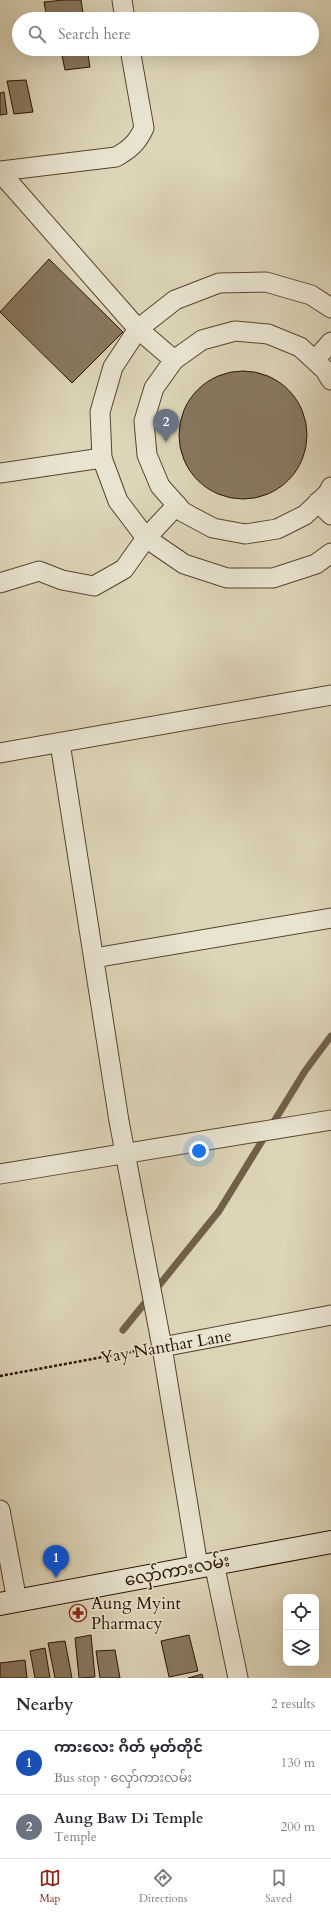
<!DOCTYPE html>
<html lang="en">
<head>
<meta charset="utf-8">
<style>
  :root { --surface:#fff; --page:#f2f2f3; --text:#2b2b33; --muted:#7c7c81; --line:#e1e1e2; --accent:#8f2418 }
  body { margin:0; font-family:Cardo,"Noto Sans Myanmar",serif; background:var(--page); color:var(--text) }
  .controls { position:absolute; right:12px; bottom:12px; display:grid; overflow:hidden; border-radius:8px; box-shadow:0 4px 16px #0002 }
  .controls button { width:36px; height:36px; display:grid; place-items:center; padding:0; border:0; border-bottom:1px solid var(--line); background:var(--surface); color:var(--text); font:20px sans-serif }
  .you { position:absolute; left:199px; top:1151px; width:14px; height:14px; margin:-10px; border:3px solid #fff; border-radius:50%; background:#1a73e8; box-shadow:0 0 0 6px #1a73e833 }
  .badge { display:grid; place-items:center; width:26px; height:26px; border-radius:50%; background:var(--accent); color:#fff; font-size:13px; font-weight:700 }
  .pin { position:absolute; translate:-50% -33px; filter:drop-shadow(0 1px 2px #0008) }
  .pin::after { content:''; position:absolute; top:21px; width:14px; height:12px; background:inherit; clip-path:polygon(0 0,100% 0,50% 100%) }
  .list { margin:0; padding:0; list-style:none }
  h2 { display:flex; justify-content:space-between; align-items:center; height:52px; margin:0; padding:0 16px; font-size:17px }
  h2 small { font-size:13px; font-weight:400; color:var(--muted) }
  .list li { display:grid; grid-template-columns:26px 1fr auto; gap:12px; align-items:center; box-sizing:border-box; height:64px; padding:0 16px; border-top:1px solid var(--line) }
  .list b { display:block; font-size:15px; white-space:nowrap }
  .list p { margin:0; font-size:13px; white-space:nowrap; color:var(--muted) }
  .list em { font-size:13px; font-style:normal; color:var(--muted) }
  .icon { flex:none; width:22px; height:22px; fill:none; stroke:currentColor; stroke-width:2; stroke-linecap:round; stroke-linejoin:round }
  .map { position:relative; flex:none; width:331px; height:1678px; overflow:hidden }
  .search { position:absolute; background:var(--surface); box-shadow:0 4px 16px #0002; left:12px; right:12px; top:12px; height:44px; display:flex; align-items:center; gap:10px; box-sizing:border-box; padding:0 14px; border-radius:22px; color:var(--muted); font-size:15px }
  .sheet { height:180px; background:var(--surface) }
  nav { display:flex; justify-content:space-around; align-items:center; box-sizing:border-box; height:56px; border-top:1px solid var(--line); background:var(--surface); font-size:11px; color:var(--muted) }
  nav a { display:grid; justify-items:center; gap:2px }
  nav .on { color:var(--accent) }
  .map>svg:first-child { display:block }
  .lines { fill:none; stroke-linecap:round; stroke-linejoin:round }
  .stream { stroke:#716049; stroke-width:7 }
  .building { fill:#887860; stroke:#2b1300 }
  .street-casing { stroke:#58442e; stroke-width:21 }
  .secondary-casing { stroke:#2b1300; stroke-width:24 }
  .path { stroke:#2b1300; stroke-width:2.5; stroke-dasharray:3 2; stroke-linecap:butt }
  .street { stroke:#e9e4d1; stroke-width:19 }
  .secondary { stroke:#e9e4d1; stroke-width:22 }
  .labels { text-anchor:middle; stroke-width:3; stroke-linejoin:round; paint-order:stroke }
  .street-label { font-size:17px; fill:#2b1300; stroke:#e9e4d1 }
  .poi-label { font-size:17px; fill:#2b1300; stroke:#e9e4d1; text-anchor:start }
</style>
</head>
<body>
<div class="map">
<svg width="331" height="1678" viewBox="0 0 331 1678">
  <rect width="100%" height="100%" fill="#ddd5b8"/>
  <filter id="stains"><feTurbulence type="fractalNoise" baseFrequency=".005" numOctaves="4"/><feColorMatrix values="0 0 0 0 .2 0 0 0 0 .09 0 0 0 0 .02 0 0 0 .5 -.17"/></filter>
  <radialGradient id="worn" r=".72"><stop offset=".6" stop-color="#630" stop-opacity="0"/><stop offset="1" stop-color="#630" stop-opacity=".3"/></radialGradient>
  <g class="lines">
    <!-- stream -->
    <path class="stream" d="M123,1330L219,1211L305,1071L331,1036"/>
  </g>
  <!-- building -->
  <g class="building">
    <path d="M64,0H81L84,19H47L44,2Z"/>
    <path d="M74,49H87L90,67L65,70L61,51Z"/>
    <path d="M26,80L33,112L14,114L7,81Z"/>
    <path d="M4,92L7,114L0,115V93Z"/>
    <path d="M49,259L123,332L72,383L0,312Z"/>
    <circle cx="243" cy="435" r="64"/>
    <path d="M91,1635L95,1677L79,1678L75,1638Z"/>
    <path d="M189,1635L198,1671L169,1677L161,1641Z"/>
    <path d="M65,1641L72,1678H55L48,1643Z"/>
    <path d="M45,1648L50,1678H35L30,1651Z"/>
    <path d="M115,1650L120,1678H100L96,1651Z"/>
    <path d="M25,1660L27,1678H0V1663Z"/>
    <path d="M202,1674L203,1678H188Z"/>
  </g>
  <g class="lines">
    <defs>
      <g id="street">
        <path d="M122,0L125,19"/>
        <path d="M0,171L116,157C130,149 137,143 144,128L130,49"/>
        <path d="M0,172L138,329L174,360"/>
        <path d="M331,308L311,295L266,282L219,283L175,300L138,329L113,367L100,412L102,458L118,501L146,538L184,564L227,578H273L316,564L331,553"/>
        <path d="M315,360L331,342"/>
        <path d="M331,380L325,370L300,347L268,334L235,331L202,340L174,360L154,388L144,421L147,455L160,486L183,512L213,528L245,534L277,529L305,515L328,493L331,487"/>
        <path d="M0,473L102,458"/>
        <path d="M318,502L331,515"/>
        <path d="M0,583L39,571L62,580L94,586L124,569L146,538L177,505"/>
        <path d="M60,743L119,1121L162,1347L198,1566"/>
        <path d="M0,753L331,695"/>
        <path d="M94,958L331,918"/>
        <path d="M0,1174L331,1120"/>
        <path d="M162,1347L331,1315"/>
        <path d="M0,1510L17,1601"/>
        <path d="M214,1563L238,1678"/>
      </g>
      <path id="secondary" d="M0,1604L331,1542"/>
    </defs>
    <!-- street casing -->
    <use href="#street" class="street-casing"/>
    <!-- secondary casing -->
    <use href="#secondary" class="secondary-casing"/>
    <!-- path -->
    <path class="path" d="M0,1376L141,1350"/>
    <!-- street -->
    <use href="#street" class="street"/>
    <!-- secondary -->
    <use href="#secondary" class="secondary"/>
  </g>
  <!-- icons -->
  <defs>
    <symbol id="pharmacy-ring" viewBox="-11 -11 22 22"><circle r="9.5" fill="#e9e4d1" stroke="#8f2418" stroke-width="1.5"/><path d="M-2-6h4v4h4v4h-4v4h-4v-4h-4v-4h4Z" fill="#8f2418"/></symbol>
  </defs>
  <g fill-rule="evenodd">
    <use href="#pharmacy-ring" x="68" y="1603" width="20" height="20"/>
  </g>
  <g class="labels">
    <!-- street labels -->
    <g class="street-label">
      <text transform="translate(166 1346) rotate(-10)" y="6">Yay Nanthar Lane</text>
      <text transform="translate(177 1570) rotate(-11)" y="6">လှော်ကားလမ်း</text>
    </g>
    <!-- poi labels -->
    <g class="poi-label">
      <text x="91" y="1609">Aung Myint<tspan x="91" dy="20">Pharmacy</tspan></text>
    </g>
  </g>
  <rect width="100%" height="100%" filter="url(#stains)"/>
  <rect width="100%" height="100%" fill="url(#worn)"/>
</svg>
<div class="controls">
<button><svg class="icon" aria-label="locate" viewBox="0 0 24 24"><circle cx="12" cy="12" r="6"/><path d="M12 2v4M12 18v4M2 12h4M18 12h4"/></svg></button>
<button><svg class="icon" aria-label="layers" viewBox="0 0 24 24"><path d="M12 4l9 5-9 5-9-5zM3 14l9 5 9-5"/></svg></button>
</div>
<div class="you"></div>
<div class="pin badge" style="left:56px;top:1578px;background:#1a4fb4">1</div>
<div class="pin badge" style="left:166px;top:442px;background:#6b7280">2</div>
<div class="search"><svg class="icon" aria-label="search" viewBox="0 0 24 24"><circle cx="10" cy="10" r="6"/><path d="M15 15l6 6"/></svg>Search here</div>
</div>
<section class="sheet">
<h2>Nearby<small>2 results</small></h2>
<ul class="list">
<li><span class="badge" style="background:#1a4fb4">1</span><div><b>ကားလေး ဂိတ် မှတ်တိုင်</b><p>Bus stop · လှော်ကားလမ်း</p></div><em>130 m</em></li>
<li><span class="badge" style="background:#6b7280">2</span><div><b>Aung Baw Di Temple</b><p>Temple</p></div><em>200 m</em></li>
</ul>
</section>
<nav>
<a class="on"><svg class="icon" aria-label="map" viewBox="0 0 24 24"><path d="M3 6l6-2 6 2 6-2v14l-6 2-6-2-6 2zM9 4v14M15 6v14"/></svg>Map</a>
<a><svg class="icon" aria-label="directions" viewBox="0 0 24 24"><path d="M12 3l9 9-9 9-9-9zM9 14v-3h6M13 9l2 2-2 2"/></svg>Directions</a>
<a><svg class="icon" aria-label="saved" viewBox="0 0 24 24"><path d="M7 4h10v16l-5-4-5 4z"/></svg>Saved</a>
</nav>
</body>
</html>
